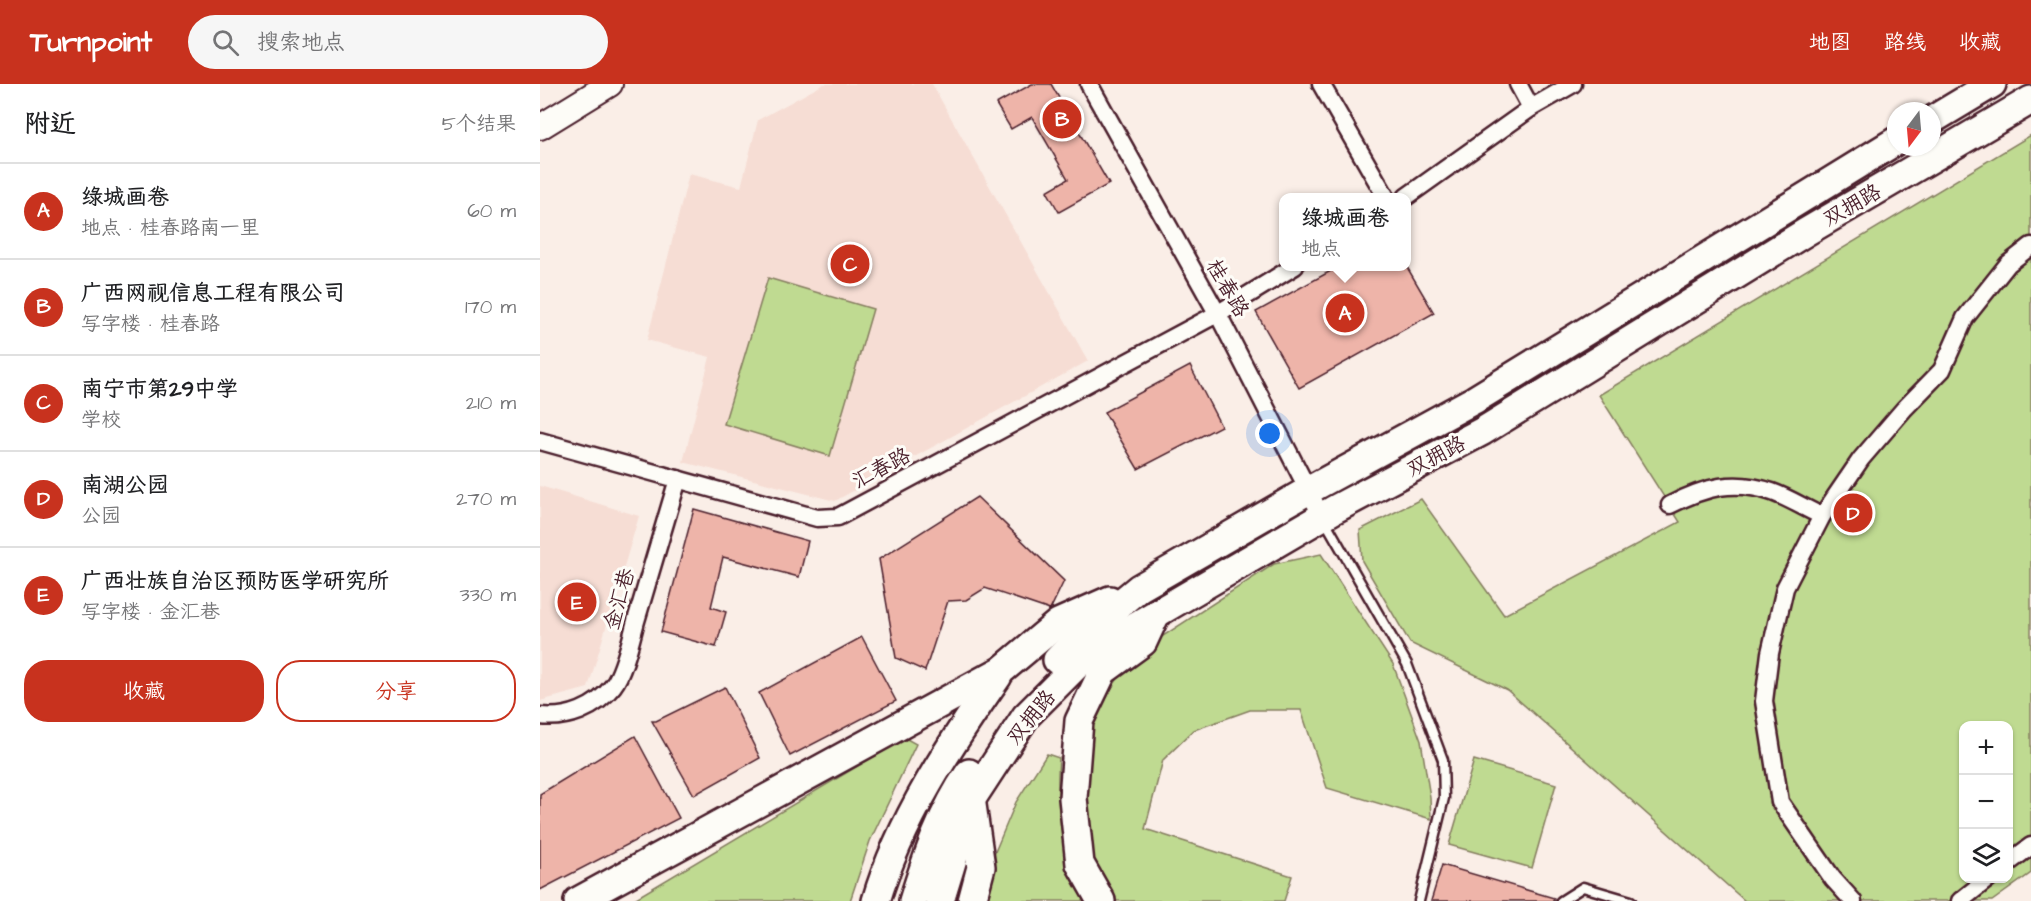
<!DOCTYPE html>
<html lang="zh">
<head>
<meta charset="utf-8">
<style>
  :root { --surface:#fff; --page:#f6f6f6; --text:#202124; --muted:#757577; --line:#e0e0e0; --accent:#c8321e }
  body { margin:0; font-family:"Architects Daughter","LXGW WenKai TC",sans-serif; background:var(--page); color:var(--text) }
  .controls { position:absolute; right:18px; bottom:18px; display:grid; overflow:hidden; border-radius:12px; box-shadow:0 2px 4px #0004 }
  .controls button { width:54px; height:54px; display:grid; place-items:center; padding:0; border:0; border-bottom:2px solid var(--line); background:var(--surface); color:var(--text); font:30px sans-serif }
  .compass { position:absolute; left:1347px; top:18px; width:54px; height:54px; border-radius:50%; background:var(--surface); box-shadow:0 2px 4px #0004; rotate:196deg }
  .you { position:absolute; left:730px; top:350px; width:21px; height:21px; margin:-15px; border:4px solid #fff; border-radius:50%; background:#1a73e8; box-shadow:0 0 0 9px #1a73e833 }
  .badge { display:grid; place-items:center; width:39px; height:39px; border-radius:50%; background:var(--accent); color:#fff; font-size:20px; font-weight:700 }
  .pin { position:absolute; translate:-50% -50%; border:3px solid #fff; box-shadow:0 2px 6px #0006 }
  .popup { position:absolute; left:739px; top:109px; width:132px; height:78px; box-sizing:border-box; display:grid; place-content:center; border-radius:12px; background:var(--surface); filter:drop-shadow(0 2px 4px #0005); font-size:20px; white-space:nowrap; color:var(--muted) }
  .popup b { font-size:22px; color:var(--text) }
  .popup::after { content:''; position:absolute; left:50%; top:100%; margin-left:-12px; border:12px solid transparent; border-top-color:var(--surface) }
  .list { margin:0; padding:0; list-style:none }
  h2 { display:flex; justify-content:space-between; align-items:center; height:78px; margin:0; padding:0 24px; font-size:26px }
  h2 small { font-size:20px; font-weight:400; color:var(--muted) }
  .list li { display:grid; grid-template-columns:39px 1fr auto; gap:18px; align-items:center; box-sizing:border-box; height:96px; padding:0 24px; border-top:2px solid var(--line) }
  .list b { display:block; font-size:22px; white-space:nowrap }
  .list p { margin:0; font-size:20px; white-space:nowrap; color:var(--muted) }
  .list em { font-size:20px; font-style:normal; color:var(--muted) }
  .actions { display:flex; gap:12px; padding:18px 24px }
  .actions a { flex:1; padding:14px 0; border:2px solid var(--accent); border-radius:24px; text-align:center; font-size:21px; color:var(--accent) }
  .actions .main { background:var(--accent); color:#fff }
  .icon { flex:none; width:33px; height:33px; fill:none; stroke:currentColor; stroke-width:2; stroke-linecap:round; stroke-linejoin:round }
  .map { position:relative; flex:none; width:1491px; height:817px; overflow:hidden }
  header { display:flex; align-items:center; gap:36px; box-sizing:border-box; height:84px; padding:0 30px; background:var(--accent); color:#fff }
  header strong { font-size:28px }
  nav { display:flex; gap:33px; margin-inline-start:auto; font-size:21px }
  .search { width:420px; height:54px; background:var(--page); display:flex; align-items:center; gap:15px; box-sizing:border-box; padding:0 21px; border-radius:33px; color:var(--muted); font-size:22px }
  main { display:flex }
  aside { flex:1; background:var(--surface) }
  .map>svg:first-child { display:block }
  .built { fill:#f6ddd4 }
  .green { fill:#bfda91; stroke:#847c5e; stroke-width:1.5; fill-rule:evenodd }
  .building { fill:#eeb4a9; stroke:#4a1f2b; stroke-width:1.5 }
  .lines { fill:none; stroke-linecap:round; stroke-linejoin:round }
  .lane-casing { stroke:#4a1f2b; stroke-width:13 }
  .street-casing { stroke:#4a1f2b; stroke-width:21 }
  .secondary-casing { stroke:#4a1f2b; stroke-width:28 }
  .primary-casing { stroke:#4a1f2b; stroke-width:32 }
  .lane { stroke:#fdfcf7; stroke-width:8 }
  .street { stroke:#fdfcf7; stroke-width:16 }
  .secondary { stroke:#fdfcf7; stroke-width:24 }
  .primary { stroke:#fdfcf7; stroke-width:27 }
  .labels { text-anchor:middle; stroke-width:6; stroke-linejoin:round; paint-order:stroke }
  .street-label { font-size:21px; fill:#4a1f2b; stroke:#fdfcf7 }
</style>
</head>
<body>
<header>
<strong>Turnpoint</strong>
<div class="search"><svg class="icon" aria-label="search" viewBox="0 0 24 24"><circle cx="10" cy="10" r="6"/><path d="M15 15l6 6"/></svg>搜索地点</div>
<nav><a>地图</a><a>路线</a><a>收藏</a></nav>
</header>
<main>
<aside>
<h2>附近<small>5个结果</small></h2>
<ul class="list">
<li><span class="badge">A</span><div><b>绿城画卷</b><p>地点 · 桂春路南一里</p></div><em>60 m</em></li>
<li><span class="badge">B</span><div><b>广西网视信息工程有限公司</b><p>写字楼 · 桂春路</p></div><em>170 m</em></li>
<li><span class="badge">C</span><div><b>南宁市第29中学</b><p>学校</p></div><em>210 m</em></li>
<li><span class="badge">D</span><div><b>南湖公园</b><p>公园</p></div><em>270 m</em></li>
<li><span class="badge">E</span><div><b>广西壮族自治区预防医学研究所</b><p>写字楼 · 金汇巷</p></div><em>330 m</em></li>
</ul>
<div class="actions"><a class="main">收藏</a><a>分享</a></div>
</aside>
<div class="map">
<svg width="1491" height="817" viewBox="0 0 1491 817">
  <rect width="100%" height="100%" fill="#faeee7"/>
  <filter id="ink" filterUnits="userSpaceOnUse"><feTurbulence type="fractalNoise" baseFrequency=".0167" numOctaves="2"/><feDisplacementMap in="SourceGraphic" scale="12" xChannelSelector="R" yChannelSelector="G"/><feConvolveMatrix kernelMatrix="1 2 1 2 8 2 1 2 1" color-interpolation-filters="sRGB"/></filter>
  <g filter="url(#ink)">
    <!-- built -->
    <g class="built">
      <path d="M284,0H392L548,277L295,417L143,378L170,273L107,256L149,90L201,103L218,36Z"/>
      <path d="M0,402L99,432L48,604L0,617Z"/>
    </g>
    <!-- green -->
    <g class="green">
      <path d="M1491,51V789L1452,817H1205L967,606L870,559L822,477L820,446L881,415L964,531L1140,438L1059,311ZM1424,642H1468V794H1424Z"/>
      <path d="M228,194L333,225L290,372L184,340Z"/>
      <path d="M781,470L853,580L881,657L890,713L891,735L787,704L761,626H710L654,646L623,676L605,745L752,792L744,817H575L552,774L544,715L549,640L592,572L734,480Z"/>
      <path d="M365,654L376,660L330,757L310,817H91Z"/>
      <path d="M507,670L519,674C516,711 519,749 531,784C534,796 543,807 549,817H437L444,794L476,718Z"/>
      <path d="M934,676L1016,700L992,784L909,761Z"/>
    </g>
    <!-- building -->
    <g class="building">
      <path d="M492,0H511L569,100L519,128L507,107L528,95L492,33L471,45L456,20Z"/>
      <path d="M798,183H867L894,229L759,304L716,228Z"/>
      <path d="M650,282L681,342L598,385L564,328Z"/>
      <path d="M437,413L524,497L510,526L445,504L426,516L408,517L385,587L356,574L339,475Z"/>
      <path d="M154,425L268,457L259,493L183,473L171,523L186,528L176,563L121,548Z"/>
      <path d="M322,553L356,617L250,672L219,609Z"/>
      <path d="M185,603L220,674L154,711L112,637H116Z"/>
      <path d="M95,652L139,734L0,806V710Z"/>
      <path d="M902,781L1014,814V817H891Z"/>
    </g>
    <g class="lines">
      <defs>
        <g id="lane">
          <path d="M784,435L867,580L903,676L904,714L879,817"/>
          <path d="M1021,817L1043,803L1091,817"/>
        </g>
        <g id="street">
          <path d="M549,0L681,236L782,433"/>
          <path d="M781,0L846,113"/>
          <path d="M978,0L991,24"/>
          <path d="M866,113L991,24L1033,0"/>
          <path d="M0,357L277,434L298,433L677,230L755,182"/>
          <path d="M1130,421C1165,403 1194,395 1232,408C1249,414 1266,425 1282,432"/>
          <path d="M0,632C28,635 55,625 73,602C84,588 91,555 96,537C110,490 124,442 138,395"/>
          <path d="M1468,779L1491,762"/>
          <path d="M1313,817L1293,795L1240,718L1224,617L1230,569L1245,504L1282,432L1321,375L1364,325L1402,286L1425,234L1468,180L1491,162"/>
          <path d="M1420,817L1449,794"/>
        </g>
        <path id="secondary" d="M0,43L70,0"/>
        <g id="primary">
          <path d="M1392,36L1452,0"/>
          <path d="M517,576L536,556L599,504L769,406L934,316L1356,57"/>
          <path d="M38,817L462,586L518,539L570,516"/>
          <path d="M336,817C360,736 410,661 458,592"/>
          <path d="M373,817C387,772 402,728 429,689"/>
          <path d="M400,817L431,716L486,632L549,569L795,425L943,347L1266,148L1491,16"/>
          <path d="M432,817L441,783L432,721"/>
          <path d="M561,817L540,780L533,714L539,637L563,587L603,558L615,532"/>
        </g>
      </defs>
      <!-- lane casing -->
      <use href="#lane" class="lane-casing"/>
      <!-- street casing -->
      <use href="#street" class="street-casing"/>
      <!-- secondary casing -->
      <use href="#secondary" class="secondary-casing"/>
      <!-- primary casing -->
      <use href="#primary" class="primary-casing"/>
      <!-- lane -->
      <use href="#lane" class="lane"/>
      <!-- street -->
      <use href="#street" class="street"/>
      <!-- secondary -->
      <use href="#secondary" class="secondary"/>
      <!-- primary -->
      <use href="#primary" class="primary"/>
    </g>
  </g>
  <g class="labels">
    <!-- street labels -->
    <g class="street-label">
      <text transform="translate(1312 121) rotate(-30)" y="7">双拥路</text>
      <text transform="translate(688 204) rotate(60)" y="7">桂春路</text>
      <text transform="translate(896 372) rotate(-28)" y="7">双拥路</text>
      <text transform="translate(341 384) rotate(-28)" y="7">汇春路</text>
      <text transform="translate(79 515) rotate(-74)" y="7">金汇巷</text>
      <text transform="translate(491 633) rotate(-51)" y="7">双拥路</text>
    </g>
  </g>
</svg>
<div class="controls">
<button>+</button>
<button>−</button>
<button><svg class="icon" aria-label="layers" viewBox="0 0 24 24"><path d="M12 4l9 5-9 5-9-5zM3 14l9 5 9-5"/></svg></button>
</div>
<svg class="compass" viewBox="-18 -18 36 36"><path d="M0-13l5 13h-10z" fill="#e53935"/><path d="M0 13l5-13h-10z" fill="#757577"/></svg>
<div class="you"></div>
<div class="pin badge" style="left:805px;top:229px">A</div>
<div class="popup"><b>绿城画卷</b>地点</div>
<div class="pin badge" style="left:522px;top:35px">B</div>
<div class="pin badge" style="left:310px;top:180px">C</div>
<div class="pin badge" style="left:1313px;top:429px">D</div>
<div class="pin badge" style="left:37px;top:518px">E</div>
</div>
</main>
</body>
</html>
